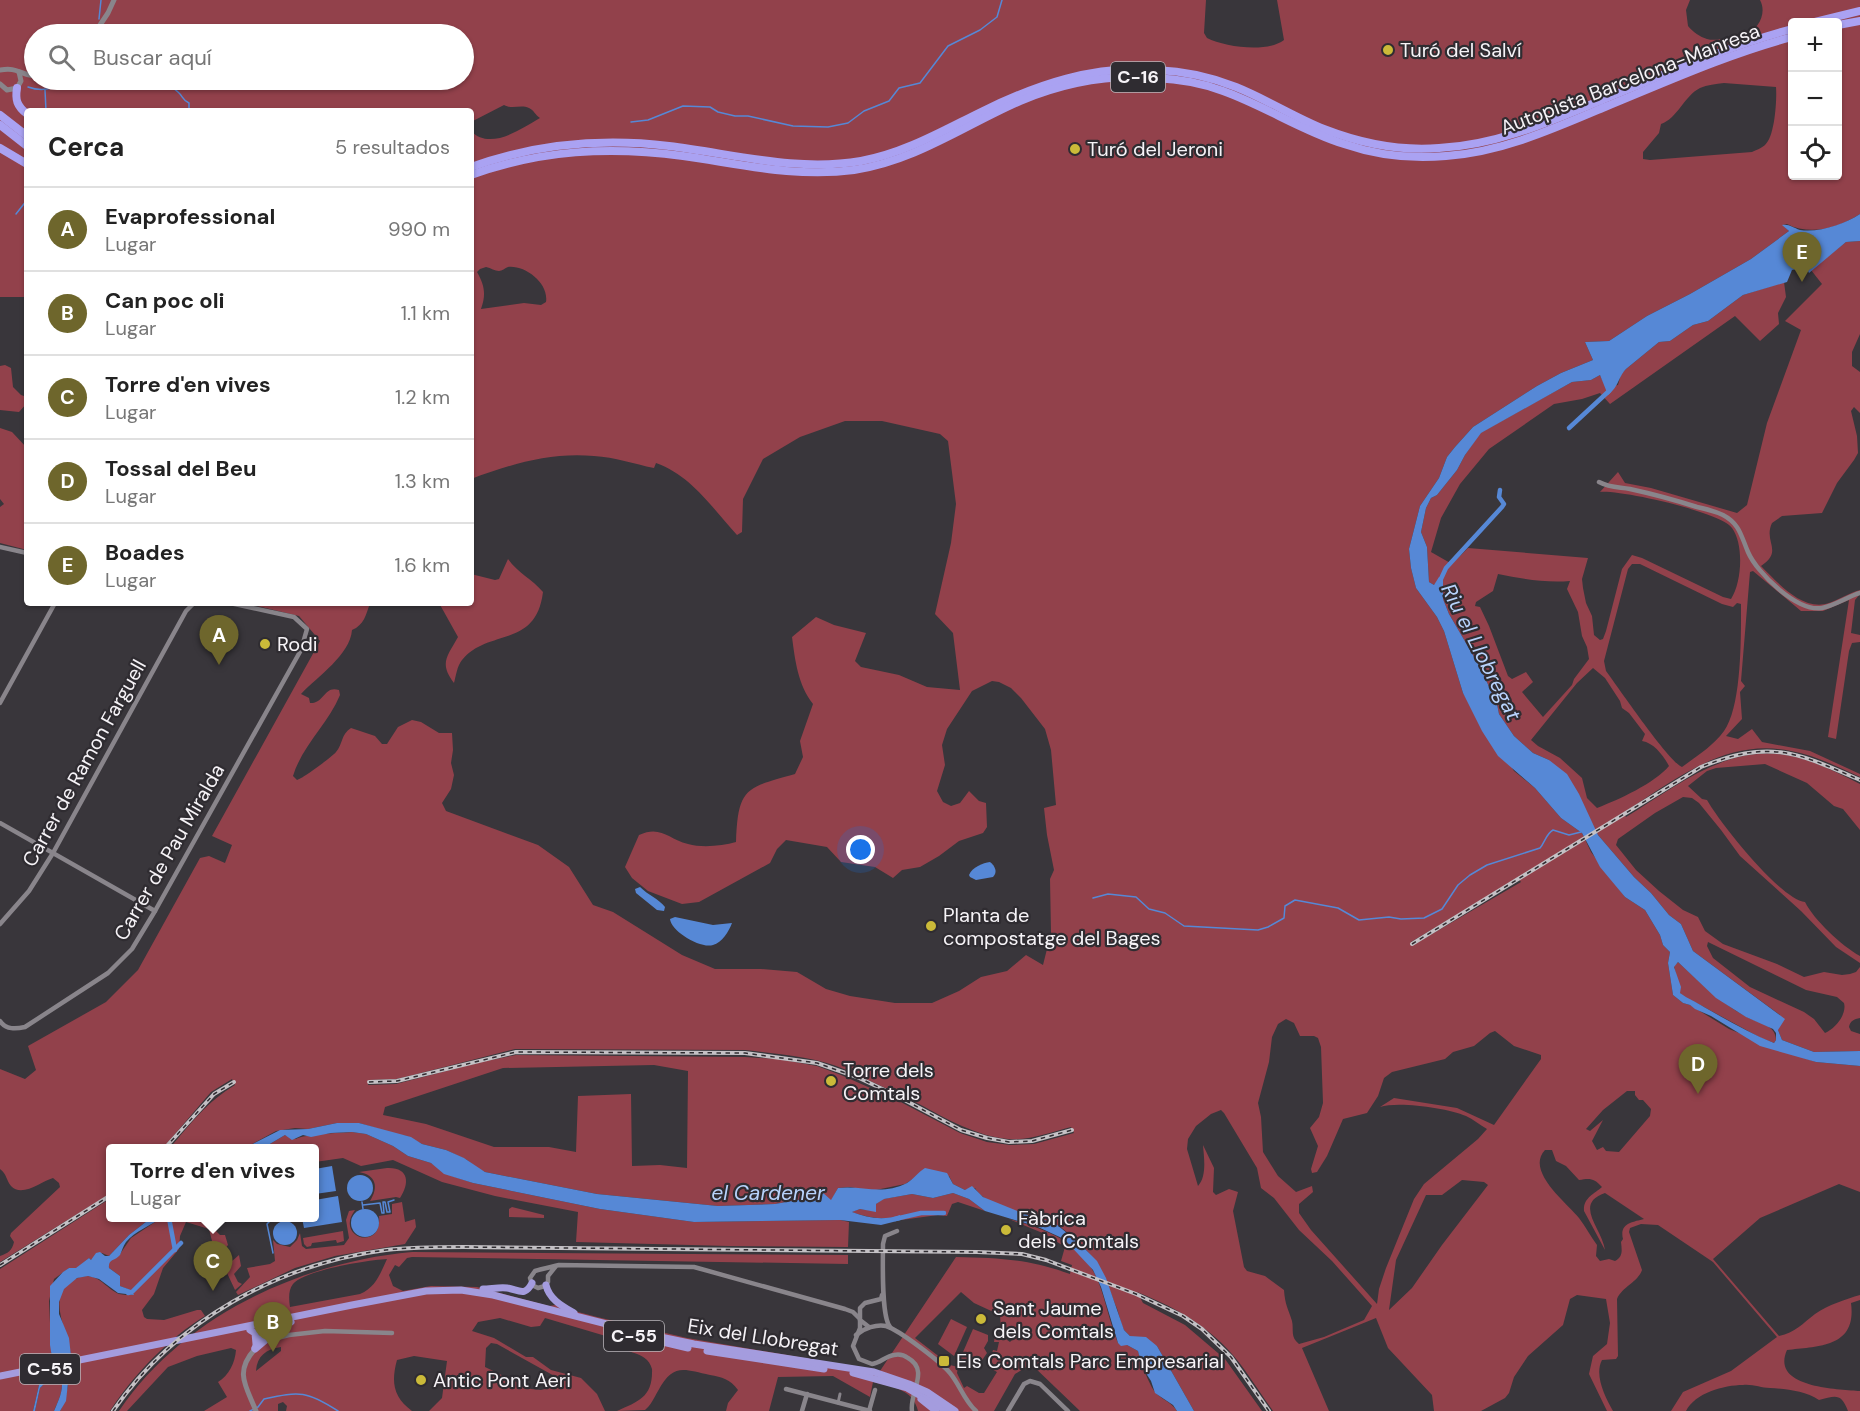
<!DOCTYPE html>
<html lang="es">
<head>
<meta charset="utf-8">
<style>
  :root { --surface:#fff; --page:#f6f6f6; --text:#222; --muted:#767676; --line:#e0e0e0; --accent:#6e662c }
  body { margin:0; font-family:"DM Sans",sans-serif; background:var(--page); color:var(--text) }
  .controls { position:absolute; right:18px; top:18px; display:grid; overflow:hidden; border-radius:6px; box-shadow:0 2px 4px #0004 }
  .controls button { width:54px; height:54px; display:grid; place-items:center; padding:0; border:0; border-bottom:2px solid var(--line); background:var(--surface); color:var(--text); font:30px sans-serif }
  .you { position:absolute; left:861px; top:850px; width:21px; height:21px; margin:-15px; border:4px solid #fff; border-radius:50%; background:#1a73e8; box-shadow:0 0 0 9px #1a73e833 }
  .badge { display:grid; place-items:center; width:39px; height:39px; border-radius:50%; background:var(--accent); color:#fff; font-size:20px; font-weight:700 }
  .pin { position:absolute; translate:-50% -50px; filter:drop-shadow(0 2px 3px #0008) }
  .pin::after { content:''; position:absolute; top:32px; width:21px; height:18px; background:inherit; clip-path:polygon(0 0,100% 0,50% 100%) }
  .popup { position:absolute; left:106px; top:1144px; width:213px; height:78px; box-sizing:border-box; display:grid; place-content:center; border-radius:6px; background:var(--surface); filter:drop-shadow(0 2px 4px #0005); font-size:20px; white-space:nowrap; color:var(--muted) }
  .popup b { font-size:22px; color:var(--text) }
  .popup::after { content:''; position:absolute; left:50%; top:100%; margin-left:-12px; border:12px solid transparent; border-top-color:var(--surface) }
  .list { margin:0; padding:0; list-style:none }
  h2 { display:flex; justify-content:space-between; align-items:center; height:78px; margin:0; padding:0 24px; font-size:26px }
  h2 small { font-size:20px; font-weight:400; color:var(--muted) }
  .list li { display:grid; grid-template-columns:39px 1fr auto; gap:18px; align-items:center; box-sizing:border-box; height:84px; padding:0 24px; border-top:2px solid var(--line) }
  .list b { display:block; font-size:22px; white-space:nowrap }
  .list p { margin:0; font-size:20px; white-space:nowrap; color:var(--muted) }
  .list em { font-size:20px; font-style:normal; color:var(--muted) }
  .icon { flex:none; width:33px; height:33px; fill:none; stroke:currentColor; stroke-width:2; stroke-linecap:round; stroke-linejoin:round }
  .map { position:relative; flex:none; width:1860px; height:1411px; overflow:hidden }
  .search { position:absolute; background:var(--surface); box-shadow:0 2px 4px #0004; left:24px; top:24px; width:450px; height:66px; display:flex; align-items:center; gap:15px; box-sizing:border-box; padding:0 21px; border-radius:33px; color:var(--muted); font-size:22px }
  .panel { position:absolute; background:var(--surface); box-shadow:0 2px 4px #0004; left:24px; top:108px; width:450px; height:498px; border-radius:6px }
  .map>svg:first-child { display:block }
  .green { fill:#92414b; fill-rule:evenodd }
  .water { fill:#5688d6; fill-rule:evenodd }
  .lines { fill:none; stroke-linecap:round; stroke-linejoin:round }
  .stream { stroke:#5688d6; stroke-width:1.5 }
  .canal { stroke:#5688d6; stroke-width:4.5 }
  .pedestrian { stroke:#89858b; stroke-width:3 }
  .minor { stroke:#89858b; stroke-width:4.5 }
  .tertiary { stroke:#89858b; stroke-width:5 }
  .trunk { stroke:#a49cde; stroke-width:7 }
  .motorway { stroke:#aaa2f2; stroke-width:8 }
  .rail-casing { stroke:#c4c1c5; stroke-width:4 }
  .rail { stroke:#2f2c31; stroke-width:1.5; stroke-dasharray:4.5; stroke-linecap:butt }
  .poi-dot { fill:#cbba39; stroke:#2f2c31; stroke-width:2 }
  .labels { text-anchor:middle; stroke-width:4.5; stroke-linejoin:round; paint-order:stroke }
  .shield { fill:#2f2c31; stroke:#bab7bc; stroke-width:1.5 }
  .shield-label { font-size:18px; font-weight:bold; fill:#f6f3f7 }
  .poi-label { font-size:20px; fill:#f6f3f7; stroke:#2f2c31; text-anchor:start }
  .street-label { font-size:20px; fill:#f6f3f7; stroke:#2f2c31 }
  .water-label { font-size:21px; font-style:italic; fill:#b8d3fc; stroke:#2f2c31 }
</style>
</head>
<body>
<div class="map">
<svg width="1860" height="1411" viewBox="0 0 1860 1411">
  <rect width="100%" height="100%" fill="#39363b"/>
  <!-- green -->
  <g class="green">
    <path d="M0,0H1206L1204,33L1207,38C1225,47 1267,53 1284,40L1277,0H1690L1686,10L1688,26C1693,32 1700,37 1707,39C1714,41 1720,39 1726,38C1732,37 1739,37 1745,35C1759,29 1767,13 1760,0H1860V214C1839,228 1810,236 1787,224L1783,225L1789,231L1751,259L1690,294L1647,316L1609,341L1585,342L1593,360L1561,373L1537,386L1473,427L1455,447L1447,457L1439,478L1420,506L1409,549L1411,568L1416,588L1437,617L1444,631L1463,693L1514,771L1535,788L1561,818L1582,833L1591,852L1625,897L1645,910L1660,935L1663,945L1670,952L1668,963L1673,995L1683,1003L1690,1005L1729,1029L1792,1054L1816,1062L1860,1066V1192L1839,1184L1760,1218L1713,1259L1779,1336C1795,1333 1803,1323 1815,1314C1828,1305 1846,1299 1860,1295V1300L1851,1303C1857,1348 1818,1346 1787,1350C1770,1388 1838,1389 1860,1391V1411H1848C1841,1392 1835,1396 1819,1400C1805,1391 1787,1389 1770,1388C1761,1388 1753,1384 1743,1385C1724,1385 1695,1393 1686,1411H1671L1683,1392L1731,1371L1777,1337L1713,1262L1658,1225L1641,1224L1630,1228L1629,1232L1642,1270C1638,1282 1622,1287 1617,1299L1618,1356L1616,1359L1602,1360C1594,1375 1605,1397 1613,1411H1607L1589,1374L1593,1356L1607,1344L1610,1323L1606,1299L1577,1295L1570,1299L1563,1325L1528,1356L1514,1377L1509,1393L1505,1398L1481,1411H1434L1432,1395L1388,1348L1376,1318L1302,1348L1329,1411H1273C1263,1397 1254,1383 1244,1369C1217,1331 1180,1309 1137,1292L1143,1303L1185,1325L1225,1359L1262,1411H1194L1157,1346L1130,1336L1124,1330C1120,1322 1119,1312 1115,1304C1102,1268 1093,1252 1063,1229C1042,1213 988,1211 975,1188L965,1190L953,1184L949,1176L916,1177L905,1184L871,1191L850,1187L838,1188L831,1201L818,1194L809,1198L775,1204L718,1206L597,1194L485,1172L477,1168L467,1160L446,1150L422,1144L407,1136L399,1135L359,1123H337L308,1129L295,1128L276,1131L245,1148H170C191,1123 207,1102 235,1085L232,1079L211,1092L163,1148H111V1193L0,1262V1256C8,1253 12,1251 14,1242L10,1236L11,1233L60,1187L59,1183L53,1178C42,1181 22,1198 11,1186C6,1180 7,1174 0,1169V1069L25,1079L36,1070L28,1046L106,1002L138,970L200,858L209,856L225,863L232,845L212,836L320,641L299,616L245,603H370C366,615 364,625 352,630C350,655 318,676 301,694L309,698L310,703C324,704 324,685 339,690L340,695C328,724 302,746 293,776L297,780C302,779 332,757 336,752C343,744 341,734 351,728L375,736L382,744H387L398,727L412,720L421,722L439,733H452L453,750L451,763L454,775L451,789L442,803L446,811L538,845L569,867L593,905L613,912L682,955L715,969H761L797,972L826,989L850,996L895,1003H932L959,991L981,977L1007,971L1026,955L1043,965L1051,933L1050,879L1054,870L1047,835L1044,808L1056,805L1051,750L1045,729L1021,698L1011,688L999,682L992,681L972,691L947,729L942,745L945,765L937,791L943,802L951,806L960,803L969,791L979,801L986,803L987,827L983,833L959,841L939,856L920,867L902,870L893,878L875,867L841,862L827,847L786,840L777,849L770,863L699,902L682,904L648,891L632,878L625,867L639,835C661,825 668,839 688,844C702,848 722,846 736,842C738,787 746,788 795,774L803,757L800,741L813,704C798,685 795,660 792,637L816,617L834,625L866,633L855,661L861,667L899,675L927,687L960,690L953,633L935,614L951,543L956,504L948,441L940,434L882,421H845L800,437L763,459L743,499L742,532L737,535C712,508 692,476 656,463L654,468C634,464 615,457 594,456C551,452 511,464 471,479V131C490,151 521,129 540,118C535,115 534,110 529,108C520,104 513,110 504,105L471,122V111H27V297H0ZM1792,22H1838V176H1792ZM34,34H464V80H34ZM1724,83L1776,87C1777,99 1775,137 1765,145C1762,148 1756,150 1752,152L1650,160L1643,159V152L1659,133L1661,124C1678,118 1684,96 1700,88C1707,85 1716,84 1724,83ZM486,267C491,268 495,271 499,271C502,271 505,268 508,267C525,265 549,283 546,302L541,305L524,303L481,309C486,295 485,286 477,272L480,269ZM1518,878L1521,882L1413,945L1411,942ZM1286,1019L1294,1023L1300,1036H1314L1318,1038L1321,1047L1323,1103L1319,1117L1310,1128L1318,1146L1311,1169L1312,1173L1317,1172L1327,1156L1343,1119L1367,1113L1378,1096L1384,1078L1392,1072L1445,1059L1453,1052L1474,1046L1490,1033L1495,1031L1514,1046L1541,1055V1059L1494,1125L1457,1108L1394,1098L1380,1107C1398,1101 1447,1108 1466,1116C1473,1119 1480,1125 1487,1129L1478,1139L1424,1184L1414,1199L1386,1268L1379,1289L1377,1304L1311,1230L1299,1213V1204L1313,1192L1312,1186L1296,1192L1278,1176L1263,1152L1261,1117L1258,1103L1269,1062L1272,1037L1278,1024ZM515,1049L745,1050C778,1054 813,1056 844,1069C869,1080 894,1092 919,1104C947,1119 976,1136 1008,1139C1029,1141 1051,1132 1071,1127L1074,1133L1034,1144L1010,1145L987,1142L960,1133L893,1098L841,1075L817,1066L778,1059L745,1057L516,1055L481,1062L396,1084L368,1085L369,1080L396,1079L413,1075ZM654,1065L688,1071L687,1168L660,1165L632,1166L631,1094L578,1096L576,1152L549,1147H494L426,1124L383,1115L385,1107L503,1068ZM1627,1091H1635V1095L1639,1100H1643L1651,1109L1650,1116L1619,1152L1606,1151L1603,1147L1597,1150L1592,1141L1603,1120L1590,1131L1586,1129L1603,1110ZM1221,1110L1224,1113L1257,1168L1261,1188L1274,1198L1299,1230L1332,1261L1372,1306L1364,1320L1324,1337L1299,1344C1290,1337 1294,1330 1292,1321C1288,1308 1285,1305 1284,1290L1265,1276L1247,1271L1244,1267L1233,1211L1238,1192L1229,1189L1216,1195L1213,1192L1214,1168L1203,1145C1204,1158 1207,1176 1198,1186L1187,1149L1188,1139L1196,1126L1211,1114ZM1545,1150H1552L1556,1161L1566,1166L1579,1180C1590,1178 1594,1178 1602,1187C1594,1194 1583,1198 1584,1211L1605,1250C1602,1228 1573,1204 1605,1193L1644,1219C1633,1222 1619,1223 1623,1239L1621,1242C1622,1251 1623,1257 1615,1261L1609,1259L1600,1261L1596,1256L1597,1245C1591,1237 1586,1227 1579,1218C1567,1203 1525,1171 1545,1150ZM1462,1180L1484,1182L1488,1185L1442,1245L1412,1288L1389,1310L1396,1260L1426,1195H1442Z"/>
    <path d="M1860,241V334L1852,352V366L1860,372V413L1854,407L1851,411L1857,436L1858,453L1854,460L1837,483L1822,513L1782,516L1772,523C1763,542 1784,551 1761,566C1778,583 1803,612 1829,603C1840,599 1849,593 1860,590V594L1855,600L1851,633L1860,635V642L1852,643L1849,651L1836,739L1828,737L1849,600L1823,611H1801L1753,571L1750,572L1741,681L1745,686L1740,692L1742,719L1726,736L1738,739L1752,729L1762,742L1810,751L1860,774V777C1838,767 1815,755 1791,751C1726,737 1675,780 1623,813L1626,817C1677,786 1728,743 1791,756C1815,761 1838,773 1860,784V830L1843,809L1834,806L1807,783L1765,764L1716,768L1707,771L1688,786L1702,799L1707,800C1720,823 1780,899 1805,902C1814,920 1842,946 1860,956V963L1836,947L1801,911L1740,856L1721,830L1699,803L1692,798L1683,797L1655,813L1618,839L1616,845L1636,870L1659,891L1683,910L1698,917L1705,931L1723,944L1777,964L1804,977L1824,972L1842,975L1850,974L1856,972L1860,967V1018C1854,1019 1850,1021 1849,1027L1851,1031L1860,1034V1051L1814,1052L1782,1040L1778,1030L1780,1015L1693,951L1681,924L1669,915L1651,893L1634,877L1598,835L1549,760L1533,753L1514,736L1499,714L1497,704L1480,667L1449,614L1443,599V579L1434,585L1429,582L1427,547L1421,532L1426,508L1431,498L1437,495L1457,470L1465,455L1480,433L1572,382L1591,380L1600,375L1606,387L1618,385L1621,374L1626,369L1659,342L1670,341L1693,325L1708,321L1743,295L1784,282L1786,297L1778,313L1779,324L1760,341L1735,316L1610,404L1600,393L1582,399L1554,404L1489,449L1460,484L1441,518L1431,552L1452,564L1468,548L1588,558L1582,579L1583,588L1586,603L1592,616L1594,635L1600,640L1603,639L1606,631L1622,569L1632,555L1642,558L1723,597L1731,599C1742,582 1744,544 1732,528C1721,512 1621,490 1600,492L1618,472L1625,483L1651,488L1737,513L1747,505L1767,423L1801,330L1785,321L1822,284L1811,270L1846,242ZM1632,564H1640L1722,604L1733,607L1737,603L1741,604C1741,636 1742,706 1724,731C1713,746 1697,756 1682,767C1669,762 1618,687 1606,671L1604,661L1628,569ZM1498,574C1522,579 1546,583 1570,581L1567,589L1578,612L1582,636L1587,647L1589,659L1574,679L1572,685L1543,717L1522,692L1533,682L1526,672L1512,679L1508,676L1489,626L1480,607L1475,606L1476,602L1493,591ZM1593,668L1605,678L1620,701L1622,708L1629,713L1645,734L1642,741C1654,743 1663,755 1669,766C1655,783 1618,800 1597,808L1587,798L1582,778L1560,758L1538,746L1531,740L1577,683ZM1708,942L1806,990L1837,997L1844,1003C1847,1014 1836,1028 1825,1033L1814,1019L1804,1012L1750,987L1713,958L1707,946Z"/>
    <path d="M5,365L11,368L13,387L21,395L27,397V403L19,412L0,410V366Z"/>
    <path d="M0,428L12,432L27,448V550L0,543V507L4,504L0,499Z"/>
    <path d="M508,559C518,573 532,579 543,592C536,649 488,628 462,660C457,666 456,676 454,683C439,663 447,657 458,637L439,603H471V574L495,580L499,579Z"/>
    <path d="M1678,962C1699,981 1719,1002 1745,1016C1757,1023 1776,1024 1776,1040L1774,1043L1761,1038L1693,1001L1685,999L1680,993L1674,966Z"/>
    <path d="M352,1132L366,1134L393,1146L408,1156L431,1163L452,1176L473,1183L600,1209L694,1222L840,1220L849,1222L848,1247L729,1246L576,1242L578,1212L495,1196L442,1182L393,1160L361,1166L343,1158L315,1162V1148H263L285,1135L296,1139C305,1134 340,1133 352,1132Z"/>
    <path d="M387,1168C409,1167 410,1183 400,1198L396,1197L370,1201C379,1187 376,1175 359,1172Z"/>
    <path d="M953,1193L969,1199L985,1211L958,1202L952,1204L947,1216L938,1215L901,1220L900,1216C882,1221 868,1217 851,1212L860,1209L876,1211V1204L883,1199L912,1194L933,1198Z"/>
    <path d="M111,1198V1218H151L129,1235L109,1256L102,1253L91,1260L89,1258L76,1269L69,1268L54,1279L49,1301L52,1367L39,1385L33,1411H0V1269Z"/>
    <path d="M402,1202L405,1222L415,1219L416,1227L405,1244L335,1256L295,1268L238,1295L236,1292L250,1277L247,1268L270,1264L275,1261L273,1240L277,1244L290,1247L297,1240L300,1233L302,1246L306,1249L344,1245L349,1238L346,1220L349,1211L355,1210C334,1238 383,1252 379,1216L392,1214V1204Z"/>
    <path d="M512,1207L544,1215V1218L509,1217V1209Z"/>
    <path d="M161,1218L171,1221L173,1218H216L218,1220L216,1231L220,1235H225L228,1245C221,1252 223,1257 231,1262L239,1255L241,1266L234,1274L238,1282L242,1284L235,1290L212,1241L209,1229L186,1222L180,1236L179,1249L163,1268L154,1294L142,1310L144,1317L147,1319L164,1320L197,1310H201L205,1316C169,1338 133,1375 110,1411H60C66,1402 72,1369 71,1357C70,1335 46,1299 70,1282C75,1279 80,1276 87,1276C101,1277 107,1289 119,1294C123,1295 129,1295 133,1295L130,1290L120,1286V1276L109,1268V1262L120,1254L131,1238Z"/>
    <path d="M1009,1219C1052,1231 1086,1244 1101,1289C1107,1307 1111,1326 1118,1343L1127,1345L1138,1351C1141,1362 1150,1389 1158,1395C1165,1401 1172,1403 1177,1411H1080L1031,1364L1015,1374L994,1411H918C913,1389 893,1387 873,1382L870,1397L833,1376L778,1377L769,1411H726L728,1403L738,1390C730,1379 722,1377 710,1375C683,1369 673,1363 658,1391C654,1398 651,1405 645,1410L617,1411C639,1401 653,1397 652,1369C647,1349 620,1354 608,1341L609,1337L545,1318L540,1326L531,1327L500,1318L478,1322L472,1331L494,1338L526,1357H533L551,1370L581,1378L597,1394L605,1411H429L442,1398L447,1361L414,1356L397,1360C391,1382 393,1397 412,1411H286L287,1406L283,1402L278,1404V1411H204L227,1397L218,1382C229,1375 235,1363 236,1350L231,1348L197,1356L168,1367L127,1411H119C183,1316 301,1262 412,1252L848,1255V1264L412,1257L407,1258L399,1267L395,1265L389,1275L393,1286L403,1291L431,1286L477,1287L549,1306L562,1304L578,1312L597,1317L687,1338L880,1371L956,1257C1000,1258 1028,1259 1070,1274L1072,1265L1061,1261L1065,1247L1045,1234ZM387,1259C380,1274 376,1287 360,1294L290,1307C289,1300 288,1290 293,1284C305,1270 368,1260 387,1259ZM961,1292L974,1303L1000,1315L1001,1330L1012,1340L1010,1342L1000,1335L995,1336L994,1342H999L997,1351L993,1350L988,1367L997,1372L984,1393H979L967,1386L964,1388L957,1373L958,1367L950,1365L915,1338ZM491,1343L497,1344L558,1378L560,1385L541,1390L531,1389L485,1367L486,1348ZM281,1347V1351L256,1371C257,1356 266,1349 281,1347Z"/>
    <path d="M343,1231L344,1241L337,1243L336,1240L312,1243L311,1246L307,1247L304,1244L303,1238Z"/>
    <path d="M951,1319L967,1327L954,1356L938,1344Z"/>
    <path d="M973,1329L988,1335V1341L984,1348L987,1353L976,1369L960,1359Z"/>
    <path d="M56,1372C68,1383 59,1399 54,1411H35L40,1388Z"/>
  </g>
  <!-- water -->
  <g class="water">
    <path d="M1860,214V241L1846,242L1809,273L1806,267L1792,270L1787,282L1743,295L1708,321L1693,325L1670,341L1659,342L1626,369C1617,379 1620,385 1608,395L1600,375L1591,380L1572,382L1481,433L1465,455L1457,470L1437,495L1431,498L1426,508L1421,532L1427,547L1429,582L1434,585L1439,577L1443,579V599L1449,614L1480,667L1497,704L1499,714L1514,736L1533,753L1549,760L1567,774L1579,794L1598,835L1634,877L1651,893L1669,915L1681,924L1693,951L1785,1019L1778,1030L1782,1040L1814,1052L1860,1051V1066L1816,1062L1760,1046L1711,1016L1695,1009L1690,1005L1683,1003L1673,995L1668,963L1670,952L1663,945L1660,935L1645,910L1625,897L1600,867L1582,833L1561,818L1535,788L1498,756L1482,731L1463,693L1444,631L1437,617L1416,588L1411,568L1409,549L1420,506L1439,478L1447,457L1455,447L1473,427L1537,386L1561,373L1593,360L1585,342L1609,341L1647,316L1690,294L1751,259L1789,231L1782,225C1790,224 1793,228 1800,230C1819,233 1845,224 1860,214ZM1678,962L1716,998L1746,1017L1773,1029L1776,1033V1040L1774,1043C1749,1033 1727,1020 1704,1007C1695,1001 1688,999 1680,993L1681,987L1674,967Z"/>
    <path d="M990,862C995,866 998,872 993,877L976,880L970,877L969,875C972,867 983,863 990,862Z"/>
    <path d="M640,887C648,895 659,899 665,907L664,911L657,910L636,893L635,889Z"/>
    <path d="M675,917L713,925L732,923C729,931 722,943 713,945C700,949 671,931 670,919Z"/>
    <path d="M337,1123H359L411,1137L422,1144L446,1150L464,1158L485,1172L597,1194L718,1206L775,1204L809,1198L821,1191L831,1200L838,1188C863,1185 881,1196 907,1183C914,1179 918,1172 925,1168L947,1173L953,1184L965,1190L972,1186L983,1197L1022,1213L1056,1224L1079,1243L1097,1261L1106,1278L1124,1330L1130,1336L1146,1337L1157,1346L1194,1411H1177L1173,1405L1155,1393L1151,1381L1142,1367L1138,1351L1127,1345L1121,1346L1118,1343L1101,1287L1093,1270L1064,1239L1038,1227L985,1211L969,1199L953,1193L933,1198L912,1194L884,1199L876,1204V1212L860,1209L852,1212C868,1218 883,1221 900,1215L901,1220L881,1225L840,1220L694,1222L600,1209L473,1183L444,1174L431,1163L408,1156L393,1146L366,1134L352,1132L331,1133L311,1137L303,1135L292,1140L285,1135L263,1148H245L280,1130L308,1129Z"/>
    <path d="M332,1166L336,1191L315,1194V1169Z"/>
    <circle cx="360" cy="1188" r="13"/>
    <path d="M338,1196L342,1222L304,1228L302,1218H315V1200Z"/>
    <circle cx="365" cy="1223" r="14"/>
    <path d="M151,1218H161C150,1226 135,1231 126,1242C123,1246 122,1251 120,1255C115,1261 108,1259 109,1268L120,1276V1286L131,1290L134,1295L118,1293L99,1279L88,1276L77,1278L64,1289L59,1302V1314L69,1338L71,1356L66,1401L60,1411H54C59,1399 68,1382 56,1372L40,1388L35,1411H33L39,1385L51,1370L53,1364L50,1345V1286L63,1272L69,1268H76L89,1258L91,1260L96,1253L100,1252L105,1256H109L129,1235Z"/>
    <circle cx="285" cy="1233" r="12"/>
  </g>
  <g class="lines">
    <!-- stream -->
    <g class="stream">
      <path d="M99,19L101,0"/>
      <path d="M102,33V34"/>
      <path d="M160,80C166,87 172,86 178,92C183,96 182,100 189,103V111"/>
      <path d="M28,87C42,92 55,89 66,80"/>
      <path d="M45,90L46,111"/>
      <path d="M631,122L648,120L683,106L710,107L718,112L735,116H748L793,126L828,127L848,123L864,111L889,101L899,88L920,83L948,46L980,30L997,17L1002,0"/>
      <path d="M16,214L27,200"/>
      <path d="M1093,898L1108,894L1136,897L1149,909L1165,913L1184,926L1258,930L1268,927L1284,918L1285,906L1295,900L1338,908L1359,920L1389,917L1401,919L1424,918L1442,909L1458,885L1470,875L1487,865L1540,848C1545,842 1546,834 1553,830L1569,835L1581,832"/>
      <path d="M362,1202L363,1209"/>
      <path d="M363,1205L380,1203L382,1213H384L383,1202H385L387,1212H390L388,1202L394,1200"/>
      <path d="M271,1220L267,1224L273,1253"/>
      <path d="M250,1411L258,1407L264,1399C300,1391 307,1391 338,1411"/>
    </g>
    <!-- canal -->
    <g class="canal">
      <path d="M1569,428L1609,391"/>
      <path d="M1440,581L1446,568L1502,507L1504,504L1499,497L1500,490"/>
      <path d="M169,1218L175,1250"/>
      <path d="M895,1219L921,1213H944"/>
      <path d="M128,1293L132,1292L181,1243"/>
    </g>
    <!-- pedestrian -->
    <path class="pedestrian" d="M838,1403L840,1394"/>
    <!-- minor -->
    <g class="minor">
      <path d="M1599,482C1610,488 1619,487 1630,489C1653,494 1675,500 1697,507C1706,509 1715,511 1723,515C1740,524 1741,536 1748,552C1757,573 1797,612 1822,608C1834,606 1847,597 1860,593"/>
      <path d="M0,547L27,553"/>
      <path d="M0,703L55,603"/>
      <path d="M0,823L155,911"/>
      <path d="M0,924L29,891L53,853L186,611L194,603"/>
      <path d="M0,1021C6,1030 16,1029 25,1027L108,973L132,949L155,911L301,650L307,629L294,617L230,603"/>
      <path d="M556,1266L548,1276V1282L545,1286L538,1288L532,1285L530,1278L535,1271C542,1269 551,1267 559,1265L694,1267L845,1309L853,1312L859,1318"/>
      <path d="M860,1320V1328L853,1346L859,1359L872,1364C880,1363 886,1356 894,1355C899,1354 904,1355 908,1358C930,1370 909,1393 912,1411"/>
      <path d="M869,1327L860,1320V1308L865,1303L881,1299L882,1295"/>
      <path d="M890,1327C881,1316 883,1261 883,1244L885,1236L897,1231"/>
      <path d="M856,1335C864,1328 877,1324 886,1326C899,1330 941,1362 950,1373C960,1385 964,1400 976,1411"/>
      <path d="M266,1341L289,1335L325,1331L392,1333"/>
      <path d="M786,1389L870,1411"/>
      <path d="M802,1411L807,1394"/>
      <path d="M869,1411L875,1390"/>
      <path d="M1008,1411L1024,1384L1030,1381L1040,1384L1068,1411"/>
    </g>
    <!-- tertiary -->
    <g class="tertiary">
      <path d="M94,34L108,13L114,0"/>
      <path d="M0,70C18,67 18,74 34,76"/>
      <path d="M0,84L7,90L17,88L21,81L19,72"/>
      <path d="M255,1349C234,1372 246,1386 256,1411"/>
    </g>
    <!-- trunk -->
    <g class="trunk">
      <path d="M546,1285C549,1299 562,1306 574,1313"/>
      <path d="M483,1289C490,1289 500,1287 507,1288C519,1290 525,1297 532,1283"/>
      <path d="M608,1329L688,1348"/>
      <path d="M250,1330L255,1333L256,1344"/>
      <path d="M255,1348L267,1326"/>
      <path d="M255,1349L276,1331L291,1322"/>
      <path d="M707,1351L824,1369"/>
      <path d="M853,1373L907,1388L947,1411"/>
      <path d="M0,1376L352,1305L426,1291L461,1290L493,1295L646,1334L694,1344L874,1372L909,1384L927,1392L955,1411"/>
      <path d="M921,1399L936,1411"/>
    </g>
    <!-- motorway -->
    <g class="motorway">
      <path d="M1815,22L1860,11"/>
      <path d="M1838,25L1860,21"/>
      <path d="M17,88C15,100 17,106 27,114"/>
      <path d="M0,115L27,136"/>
      <path d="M0,125L27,146"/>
      <path d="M0,148L27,164"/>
      <path d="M471,167C535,144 602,138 669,146C734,154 796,172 861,161C905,153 944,130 983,111C1038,84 1093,65 1156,70C1183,71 1211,77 1236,87C1266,99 1294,117 1324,129C1360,143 1401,151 1439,148C1498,145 1551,121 1604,99C1666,74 1728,46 1792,29"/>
      <path d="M471,175C541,150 609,146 683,156C740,164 796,178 854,170C915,161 965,125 1020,101C1063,83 1109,74 1155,78C1178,79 1202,83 1223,91C1265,106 1302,131 1344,144C1376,155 1413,159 1446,156C1502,152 1553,129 1605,107C1666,82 1728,54 1792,37"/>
    </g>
    <defs>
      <g id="rail">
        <path d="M1412,944L1701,767C1770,739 1796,752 1860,780"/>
        <path d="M369,1082L397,1081L516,1052L745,1053L817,1063L857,1077L895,1095L961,1130L987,1138L1009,1142L1032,1141L1072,1130"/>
        <path d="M165,1148L214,1094L234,1082"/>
        <path d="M0,1265L111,1195"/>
        <path d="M113,1411C175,1321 278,1264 386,1250C412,1247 438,1247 464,1247L977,1252L1022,1254L1046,1260L1136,1294L1183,1316L1202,1329L1231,1357L1269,1411"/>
      </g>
    </defs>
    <!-- rail casing -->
    <use href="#rail" class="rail-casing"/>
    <!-- rail -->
    <use href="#rail" class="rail"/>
  </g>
  <!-- markers -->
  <g class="poi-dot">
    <circle cx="1388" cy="50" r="6"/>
    <circle cx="1075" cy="149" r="6"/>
    <circle cx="265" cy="644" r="6"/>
    <circle cx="931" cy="926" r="6"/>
    <circle cx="831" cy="1081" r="6"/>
    <circle cx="1006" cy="1230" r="6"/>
    <circle cx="981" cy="1319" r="6"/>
    <rect x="938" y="1355" width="12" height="12" rx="3"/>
    <circle cx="421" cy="1380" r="6"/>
  </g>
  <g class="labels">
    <!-- shield labels -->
    <g class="shield">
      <rect x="1111" y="62" width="54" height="30" rx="4.5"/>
      <rect x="604" y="1321" width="60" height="30" rx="4.5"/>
      <rect x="20" y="1354" width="60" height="30" rx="4.5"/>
    </g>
    <g class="shield-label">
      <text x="1138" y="83">C-16</text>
      <text x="634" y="1342">C-55</text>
      <text x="50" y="1375">C-55</text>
    </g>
    <!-- poi labels -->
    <g class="poi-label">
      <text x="1400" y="57">Turó del Salví</text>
      <text x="1087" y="156">Turó del Jeroni</text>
      <text x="277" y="651">Rodi</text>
      <text x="943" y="922">Planta de<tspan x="943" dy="23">compostatge del Bages</tspan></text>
      <text x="843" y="1077">Torre dels<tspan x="843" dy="23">Comtals</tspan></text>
      <text x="1018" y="1225">Fàbrica<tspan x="1018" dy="23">dels Comtals</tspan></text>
      <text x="993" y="1315">Sant Jaume<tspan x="993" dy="23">dels Comtals</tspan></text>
      <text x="956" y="1368">Els Comtals Parc Empresarial</text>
      <text x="433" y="1387">Antic Pont Aeri</text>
    </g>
    <!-- street labels -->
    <g class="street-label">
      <text transform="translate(1630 79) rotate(-21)" y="7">Autopista Barcelona-Manresa</text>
      <text transform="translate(84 763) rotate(-61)" y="7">Carrer de Ramon Farguell</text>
      <text transform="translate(169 852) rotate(-60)" y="7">Carrer de Pau Miralda</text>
      <text transform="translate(763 1337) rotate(9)" y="7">Eix del Llobregat</text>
    </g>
    <!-- water labels -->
    <g class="water-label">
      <text transform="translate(1481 652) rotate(63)" y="7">Riu el Llobregat</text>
      <text x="768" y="1200">el Cardener</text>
    </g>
  </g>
</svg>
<div class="controls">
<button>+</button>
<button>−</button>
<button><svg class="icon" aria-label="locate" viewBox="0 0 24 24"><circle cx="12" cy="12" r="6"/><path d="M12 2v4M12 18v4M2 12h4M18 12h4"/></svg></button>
</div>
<div class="you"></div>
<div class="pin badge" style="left:219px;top:665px">A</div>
<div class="pin badge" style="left:273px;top:1352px">B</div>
<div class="pin badge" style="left:213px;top:1291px">C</div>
<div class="popup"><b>Torre d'en vives</b>Lugar</div>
<div class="pin badge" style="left:1698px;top:1094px">D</div>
<div class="pin badge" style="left:1802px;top:282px">E</div>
<div class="search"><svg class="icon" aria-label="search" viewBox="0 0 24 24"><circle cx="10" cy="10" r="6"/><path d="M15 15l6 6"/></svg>Buscar aquí</div>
<section class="panel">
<h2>Cerca<small>5 resultados</small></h2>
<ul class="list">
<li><span class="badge">A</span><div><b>Evaprofessional</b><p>Lugar</p></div><em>990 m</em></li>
<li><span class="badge">B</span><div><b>Can poc oli</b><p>Lugar</p></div><em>1.1 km</em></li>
<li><span class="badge">C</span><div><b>Torre d'en vives</b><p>Lugar</p></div><em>1.2 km</em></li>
<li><span class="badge">D</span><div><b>Tossal del Beu</b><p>Lugar</p></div><em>1.3 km</em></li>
<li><span class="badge">E</span><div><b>Boades</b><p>Lugar</p></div><em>1.6 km</em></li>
</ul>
</section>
</div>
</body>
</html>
